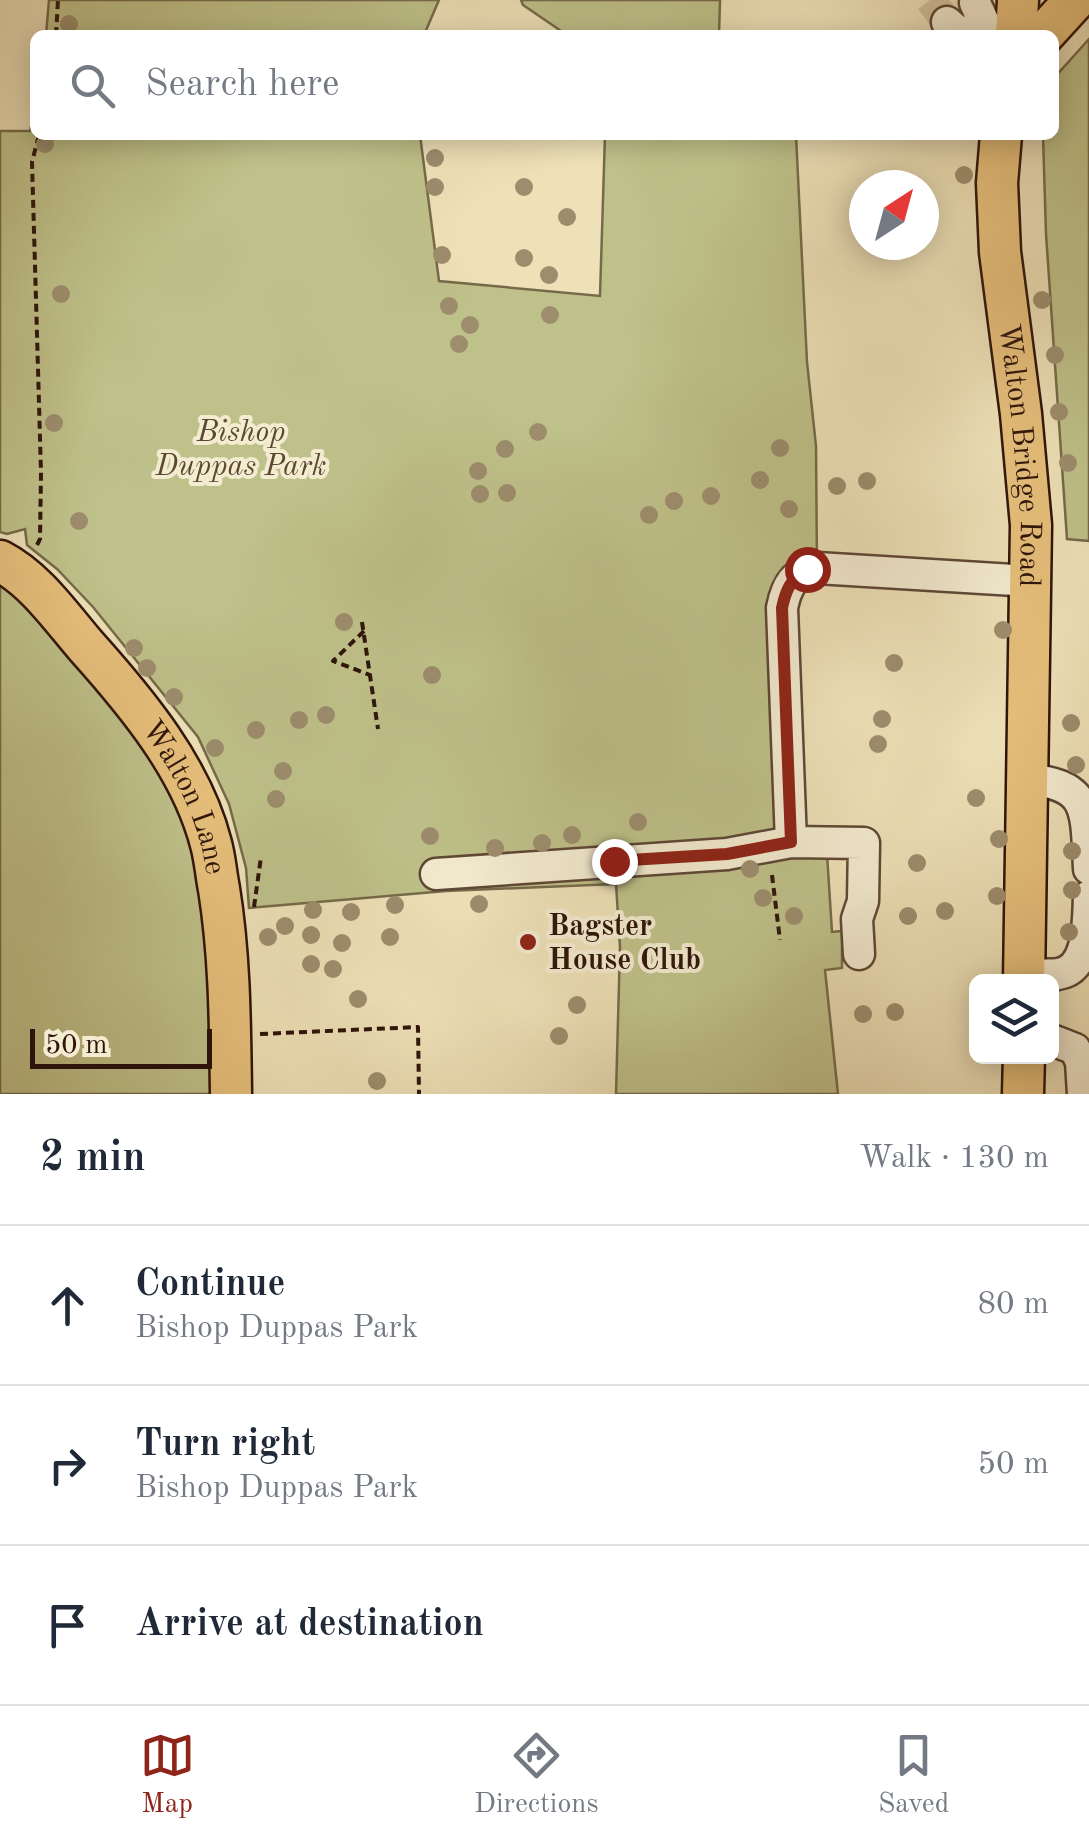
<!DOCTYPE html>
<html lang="en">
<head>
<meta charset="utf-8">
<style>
  :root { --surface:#fff; --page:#f6f6f7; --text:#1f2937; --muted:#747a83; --line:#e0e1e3; --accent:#8f2418 }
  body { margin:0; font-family:"Old Standard TT",serif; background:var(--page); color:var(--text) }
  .controls { position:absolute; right:30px; bottom:30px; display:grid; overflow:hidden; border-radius:15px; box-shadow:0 5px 25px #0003 }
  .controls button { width:90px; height:90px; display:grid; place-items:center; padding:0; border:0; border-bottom:2px solid var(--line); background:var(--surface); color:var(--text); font:50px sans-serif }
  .compass { position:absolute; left:849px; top:170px; width:90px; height:90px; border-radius:50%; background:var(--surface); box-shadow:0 5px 25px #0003; rotate:36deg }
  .scale { position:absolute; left:30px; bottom:25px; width:182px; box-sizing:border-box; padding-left:10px; border:5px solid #2e140a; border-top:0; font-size:28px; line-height:35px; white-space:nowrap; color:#2e140a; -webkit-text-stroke:8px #f4ecd1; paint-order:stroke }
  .stop { position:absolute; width:30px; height:30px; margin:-22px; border:8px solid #8f2418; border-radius:50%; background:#fff }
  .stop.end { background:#8f2418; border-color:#fff; box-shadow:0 2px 10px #0008 }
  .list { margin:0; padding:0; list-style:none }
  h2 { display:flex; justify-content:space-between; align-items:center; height:130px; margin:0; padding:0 40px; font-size:42px }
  h2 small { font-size:32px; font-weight:400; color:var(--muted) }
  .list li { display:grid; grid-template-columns:65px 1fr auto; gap:30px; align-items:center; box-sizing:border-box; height:160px; padding:0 40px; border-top:2px solid var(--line) }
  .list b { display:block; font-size:38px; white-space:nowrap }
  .list p { margin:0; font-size:32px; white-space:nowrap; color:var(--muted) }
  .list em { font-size:32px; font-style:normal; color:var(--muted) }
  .icon { flex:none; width:55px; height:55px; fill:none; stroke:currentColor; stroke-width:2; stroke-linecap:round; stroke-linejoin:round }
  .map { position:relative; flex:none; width:1089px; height:1094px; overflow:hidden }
  .search { position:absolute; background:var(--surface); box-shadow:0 5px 25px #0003; left:30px; right:30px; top:30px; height:110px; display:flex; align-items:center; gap:25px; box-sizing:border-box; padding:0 35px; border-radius:15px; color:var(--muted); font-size:38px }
  .sheet { height:610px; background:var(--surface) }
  nav { display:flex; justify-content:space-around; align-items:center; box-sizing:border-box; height:140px; border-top:2px solid var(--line); background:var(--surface); font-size:28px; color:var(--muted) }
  nav a { display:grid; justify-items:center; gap:5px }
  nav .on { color:var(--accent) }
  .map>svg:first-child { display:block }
  .green { fill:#bfc18a; stroke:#766a4a; stroke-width:2.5 }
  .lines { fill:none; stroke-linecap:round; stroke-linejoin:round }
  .minor-tunnel { stroke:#d1c29e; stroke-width:30; stroke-dasharray:30 15; stroke-linecap:butt }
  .minor-casing { stroke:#5e4736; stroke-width:35 }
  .major-casing { stroke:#2e140a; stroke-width:45 }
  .path { stroke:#2e140a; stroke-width:4; stroke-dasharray:8 5; stroke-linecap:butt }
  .minor { stroke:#f4ecd1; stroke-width:30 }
  .major { stroke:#e7c07c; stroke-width:40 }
  .tree { fill:#9d8d6d }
  .route { stroke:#8f2418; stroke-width:12 }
  .poi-dot { fill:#8f2418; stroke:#f4ecd1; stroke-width:4 }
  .labels { text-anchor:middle; stroke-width:8; stroke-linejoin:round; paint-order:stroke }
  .park-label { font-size:30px; font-style:italic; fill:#5a4830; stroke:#f4ecd1 }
  .street-label { font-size:30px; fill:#2e140a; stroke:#f4ecd1 }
  .poi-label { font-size:30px; font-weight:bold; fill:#2e140a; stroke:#f4ecd1; text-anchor:start }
</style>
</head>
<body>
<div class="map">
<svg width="1089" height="1094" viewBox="0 0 1089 1094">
  <rect width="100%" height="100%" fill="#eee1b8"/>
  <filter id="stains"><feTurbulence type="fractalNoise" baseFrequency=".002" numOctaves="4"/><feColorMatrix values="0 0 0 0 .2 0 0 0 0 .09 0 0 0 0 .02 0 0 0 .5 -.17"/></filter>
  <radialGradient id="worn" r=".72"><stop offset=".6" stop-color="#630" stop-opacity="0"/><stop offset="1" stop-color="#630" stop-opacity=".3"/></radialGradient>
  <!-- green -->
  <g class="green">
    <path d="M49,0H439L424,35H46Z"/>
    <path d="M521,0H720L719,35H567L523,5Z"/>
    <path d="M1089,39V541L1067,539L1046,234L1043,135H1054V78Z"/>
    <path d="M35,108V135H420L439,281L600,296L605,135H796L807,362L816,446L817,568L795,577L791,842L827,854L832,932L842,931V968L825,970L838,1094H616L620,947L616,884L446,891L249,908L246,868L229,804L198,737L93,607L57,569L27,545L25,529L7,534L0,532V131H30Z"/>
    <path d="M0,576L141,739L163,777L191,837L211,956L212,1094H0Z"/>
  </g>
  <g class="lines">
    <!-- minor-tunnel -->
    <path class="minor-tunnel" d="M930,0L947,22"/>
    <defs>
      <g id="minor">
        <path d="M975,3L988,31L994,35"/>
        <path d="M947,22L956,30L977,35"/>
        <path d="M1026,779C1089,785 1086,806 1089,869"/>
        <path d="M791,842L782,608C786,587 794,571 817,568L1031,581"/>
        <path d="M436,874L727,854L791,842L864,843L863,901L857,919L859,954"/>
        <path d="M1024,973C1035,973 1047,976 1058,974C1089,970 1088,922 1089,896"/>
        <path d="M1052,1040L1075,1049L1081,1062L1083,1094"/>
      </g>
      <g id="major">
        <path d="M1016,35L1018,0"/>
        <path d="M1043,35L1075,0"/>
        <path id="s1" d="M1001,135L997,183L1000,252L1021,414L1031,525L1024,982"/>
        <path id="s2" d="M0,561C35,579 61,617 86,646C137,703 192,769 211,844C215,858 216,874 219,889C230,957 230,1026 231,1094"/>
        <path d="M1023,1094L1024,1056"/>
      </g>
    </defs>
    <!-- minor casing -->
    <use href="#minor" class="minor-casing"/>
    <!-- major casing -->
    <use href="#major" class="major-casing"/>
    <!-- path -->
    <g class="path">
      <path d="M56,35L58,0"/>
      <path d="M37,545L40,539L41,473L32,162L39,135"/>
      <path d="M362,622L378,729"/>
      <path d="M364,631L333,661L370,675"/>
      <path d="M772,875L780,940"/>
      <path d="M254,907L261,857"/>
      <path d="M260,1034L418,1027L419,1094"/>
    </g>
    <!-- minor -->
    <use href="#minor" class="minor"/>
    <!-- major -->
    <use href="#major" class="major"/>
  </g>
  <!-- trees -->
  <g class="tree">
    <circle cx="69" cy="24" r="9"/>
    <circle cx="45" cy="144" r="9"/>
    <circle cx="435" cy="158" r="9"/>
    <circle cx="964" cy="175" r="9"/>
    <circle cx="435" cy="187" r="9"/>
    <circle cx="524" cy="187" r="9"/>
    <circle cx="567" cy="217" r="9"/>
    <circle cx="442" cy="255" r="9"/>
    <circle cx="524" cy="258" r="9"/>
    <circle cx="549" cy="275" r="9"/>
    <circle cx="61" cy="294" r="9"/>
    <circle cx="1042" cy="300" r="9"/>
    <circle cx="449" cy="306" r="9"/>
    <circle cx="550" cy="315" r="9"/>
    <circle cx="470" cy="325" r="9"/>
    <circle cx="459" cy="344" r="9"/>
    <circle cx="1055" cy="355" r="9"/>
    <circle cx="1059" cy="412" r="9"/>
    <circle cx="54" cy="423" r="9"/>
    <circle cx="538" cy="432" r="9"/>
    <circle cx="780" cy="448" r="9"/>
    <circle cx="505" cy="449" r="9"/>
    <circle cx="1068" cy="463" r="9"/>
    <circle cx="478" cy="471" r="9"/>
    <circle cx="760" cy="480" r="9"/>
    <circle cx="867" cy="481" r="9"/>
    <circle cx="837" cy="486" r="9"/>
    <circle cx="507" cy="493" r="9"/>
    <circle cx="480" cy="494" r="9"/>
    <circle cx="711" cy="496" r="9"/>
    <circle cx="674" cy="501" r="9"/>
    <circle cx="789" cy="509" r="9"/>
    <circle cx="649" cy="515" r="9"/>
    <circle cx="79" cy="521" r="9"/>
    <circle cx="344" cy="622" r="9"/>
    <circle cx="1003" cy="630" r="9"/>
    <circle cx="134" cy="648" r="9"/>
    <circle cx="894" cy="663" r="9"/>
    <circle cx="147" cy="668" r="9"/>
    <circle cx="432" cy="675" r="9"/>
    <circle cx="174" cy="697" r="9"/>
    <circle cx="326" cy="715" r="9"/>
    <circle cx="882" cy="719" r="9"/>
    <circle cx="299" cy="720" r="9"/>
    <circle cx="1071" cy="723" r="9"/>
    <circle cx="256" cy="730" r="9"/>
    <circle cx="878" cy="744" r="9"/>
    <circle cx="215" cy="748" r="9"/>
    <circle cx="1076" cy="765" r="9"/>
    <circle cx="283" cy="771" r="9"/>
    <circle cx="976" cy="798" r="9"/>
    <circle cx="276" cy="799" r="9"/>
    <circle cx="638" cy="822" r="9"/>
    <circle cx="572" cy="835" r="9"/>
    <circle cx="430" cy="836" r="9"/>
    <circle cx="999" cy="839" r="9"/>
    <circle cx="542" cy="843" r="9"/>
    <circle cx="495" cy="848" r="9"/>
    <circle cx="1072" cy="851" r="9"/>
    <circle cx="917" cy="863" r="9"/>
    <circle cx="750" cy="869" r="9"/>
    <circle cx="1072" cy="890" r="9"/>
    <circle cx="997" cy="896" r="9"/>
    <circle cx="763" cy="898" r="9"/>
    <circle cx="479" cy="904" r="9"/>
    <circle cx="395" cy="905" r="9"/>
    <circle cx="313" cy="910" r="9"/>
    <circle cx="945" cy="911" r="9"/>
    <circle cx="351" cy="912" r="9"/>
    <circle cx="794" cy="916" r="9"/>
    <circle cx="908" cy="916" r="9"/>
    <circle cx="285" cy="926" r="9"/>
    <circle cx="1069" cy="932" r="9"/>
    <circle cx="311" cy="935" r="9"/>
    <circle cx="268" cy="937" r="9"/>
    <circle cx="390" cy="937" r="9"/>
    <circle cx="342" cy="943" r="9"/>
    <circle cx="311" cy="964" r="9"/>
    <circle cx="333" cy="969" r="9"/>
    <circle cx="358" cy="999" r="9"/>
    <circle cx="577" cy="1005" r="9"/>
    <circle cx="895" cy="1012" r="9"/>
    <circle cx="863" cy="1014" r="9"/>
    <circle cx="559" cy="1036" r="9"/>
    <circle cx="377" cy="1081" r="9"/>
  </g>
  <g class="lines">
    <!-- route -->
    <path class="route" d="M614,861L727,854L791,842L782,608C786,589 791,579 807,569"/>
  </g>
  <!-- markers -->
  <circle class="poi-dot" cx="528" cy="942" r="10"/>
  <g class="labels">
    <!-- park labels -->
    <g class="park-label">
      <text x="241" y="441">Bishop<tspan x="241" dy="34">Duppas Park</tspan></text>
    </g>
    <!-- street labels -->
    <g class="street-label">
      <text dy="10" stroke="none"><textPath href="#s1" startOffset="322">Walton Bridge Road</textPath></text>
      <text dy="10" stroke="none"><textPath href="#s2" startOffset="305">Walton Lane</textPath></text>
    </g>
    <!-- poi labels -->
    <g class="poi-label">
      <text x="548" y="935">Bagster<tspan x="548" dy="34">House Club</tspan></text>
    </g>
  </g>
  <rect width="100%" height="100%" filter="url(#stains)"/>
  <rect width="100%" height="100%" fill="url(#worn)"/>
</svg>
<div class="controls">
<button><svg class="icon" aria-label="layers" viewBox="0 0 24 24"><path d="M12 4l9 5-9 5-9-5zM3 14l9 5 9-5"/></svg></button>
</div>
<svg class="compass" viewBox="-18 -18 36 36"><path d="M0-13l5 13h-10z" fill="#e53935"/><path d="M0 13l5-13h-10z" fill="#747a83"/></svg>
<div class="scale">50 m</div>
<div class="stop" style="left:807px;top:569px"></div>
<div class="stop end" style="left:614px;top:861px"></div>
<div class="search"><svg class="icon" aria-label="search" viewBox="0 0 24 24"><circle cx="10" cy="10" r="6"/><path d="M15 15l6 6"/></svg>Search here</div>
</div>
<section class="sheet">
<h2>2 min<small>Walk · 130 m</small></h2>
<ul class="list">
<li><svg class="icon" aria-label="ahead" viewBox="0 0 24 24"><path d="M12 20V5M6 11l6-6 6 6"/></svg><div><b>Continue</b><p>Bishop Duppas Park</p></div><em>80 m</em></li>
<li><svg class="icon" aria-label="right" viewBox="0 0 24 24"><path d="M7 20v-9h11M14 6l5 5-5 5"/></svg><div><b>Turn right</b><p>Bishop Duppas Park</p></div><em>50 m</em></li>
<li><svg class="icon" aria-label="arrive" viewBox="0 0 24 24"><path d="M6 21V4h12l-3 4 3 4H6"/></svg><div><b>Arrive at destination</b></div></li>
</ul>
</section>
<nav>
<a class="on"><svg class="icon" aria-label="map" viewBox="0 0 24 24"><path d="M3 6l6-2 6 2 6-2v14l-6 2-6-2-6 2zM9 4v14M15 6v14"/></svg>Map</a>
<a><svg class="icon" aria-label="directions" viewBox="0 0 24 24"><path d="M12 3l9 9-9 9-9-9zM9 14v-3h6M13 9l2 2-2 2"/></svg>Directions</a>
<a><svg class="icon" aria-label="saved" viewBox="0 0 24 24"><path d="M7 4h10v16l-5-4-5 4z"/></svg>Saved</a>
</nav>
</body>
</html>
